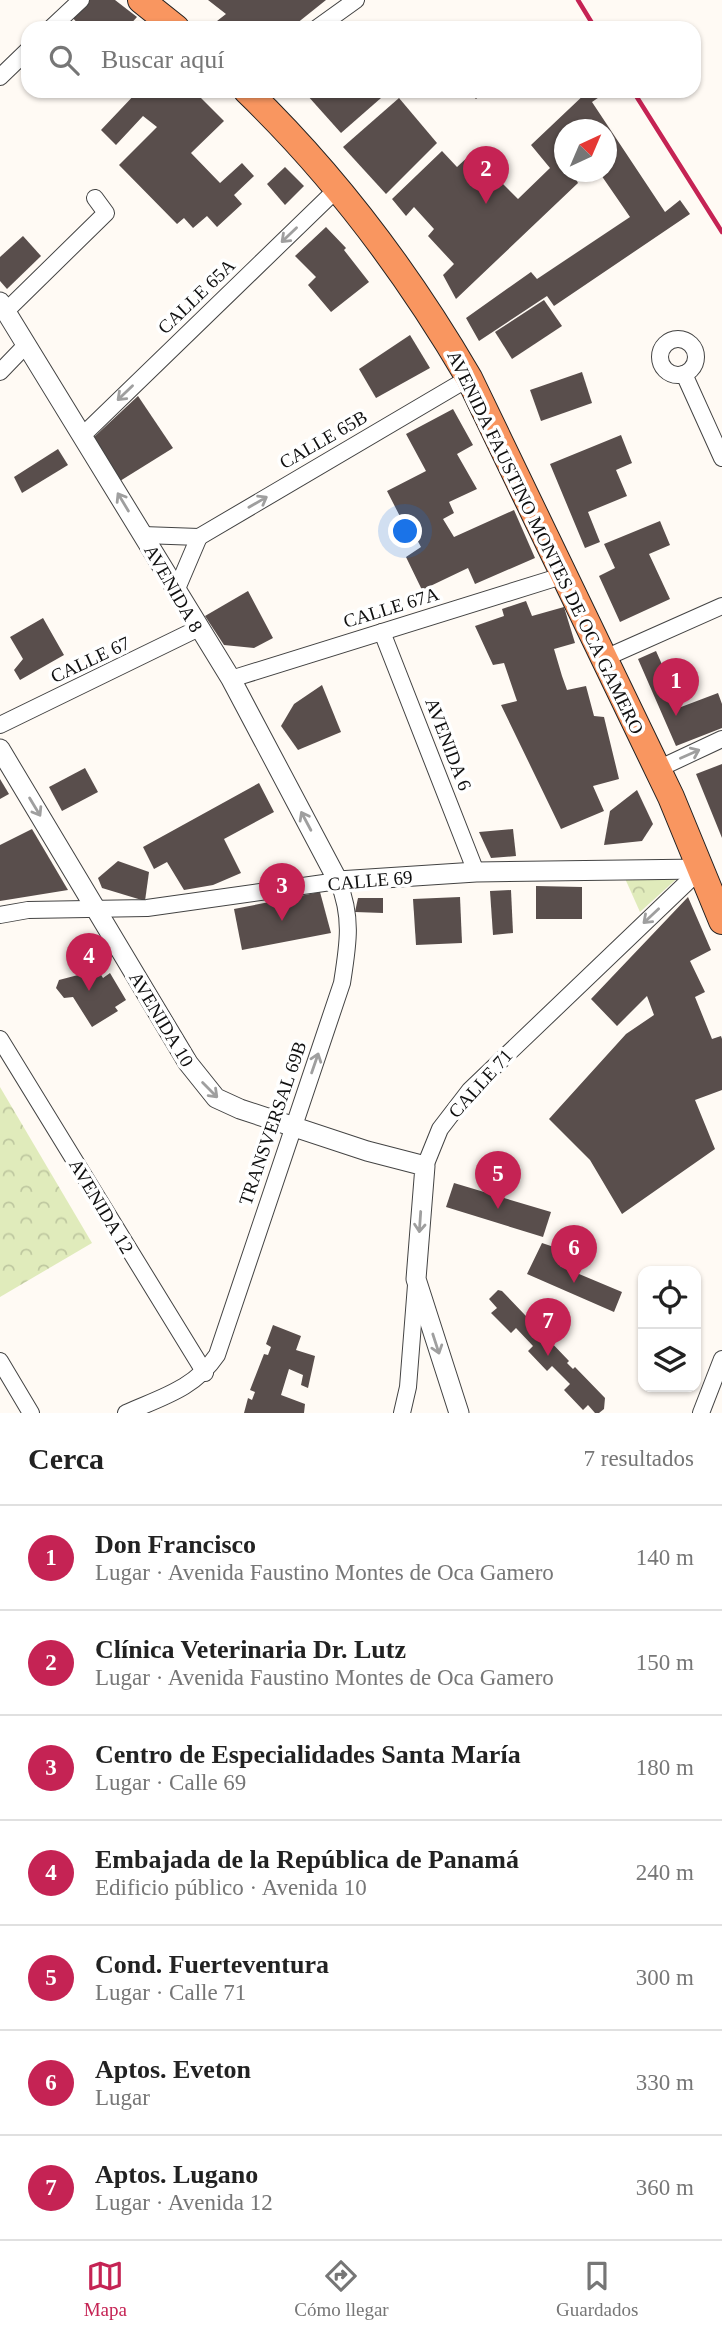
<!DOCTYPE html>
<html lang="es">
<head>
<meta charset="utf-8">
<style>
  :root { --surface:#fff; --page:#f2f2f2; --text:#222; --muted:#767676; --line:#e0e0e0; --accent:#c52354 }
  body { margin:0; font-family:Georgia,serif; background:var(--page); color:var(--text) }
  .controls { position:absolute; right:21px; bottom:21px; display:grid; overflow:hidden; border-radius:14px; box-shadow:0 2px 5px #0004 }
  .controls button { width:63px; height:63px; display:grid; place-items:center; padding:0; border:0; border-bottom:2px solid var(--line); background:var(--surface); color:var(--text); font:35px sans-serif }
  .compass { position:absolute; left:554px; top:119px; width:63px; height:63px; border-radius:50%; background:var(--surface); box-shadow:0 2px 5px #0004; rotate:44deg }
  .you { position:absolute; left:406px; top:532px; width:24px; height:24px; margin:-18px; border:5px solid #fff; border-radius:50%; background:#1a73e8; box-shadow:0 0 0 10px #1a73e833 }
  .badge { display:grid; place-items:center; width:46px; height:46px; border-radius:50%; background:var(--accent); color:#fff; font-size:23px; font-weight:700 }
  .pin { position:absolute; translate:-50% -58px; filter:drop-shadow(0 2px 4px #0008) }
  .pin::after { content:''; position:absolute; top:37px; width:24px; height:21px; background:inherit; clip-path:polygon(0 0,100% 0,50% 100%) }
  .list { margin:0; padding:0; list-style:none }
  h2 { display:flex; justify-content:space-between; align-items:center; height:91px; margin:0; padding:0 28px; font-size:30px }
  h2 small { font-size:23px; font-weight:400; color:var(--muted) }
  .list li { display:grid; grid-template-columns:46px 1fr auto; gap:21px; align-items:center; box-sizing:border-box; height:105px; padding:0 28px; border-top:2px solid var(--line) }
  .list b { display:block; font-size:26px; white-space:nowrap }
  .list p { margin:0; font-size:23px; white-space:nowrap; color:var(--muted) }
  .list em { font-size:23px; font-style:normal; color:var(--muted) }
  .icon { flex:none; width:38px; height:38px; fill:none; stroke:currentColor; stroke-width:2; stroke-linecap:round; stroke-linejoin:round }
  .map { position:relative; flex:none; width:722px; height:1413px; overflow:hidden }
  .search { position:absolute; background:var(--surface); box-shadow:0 2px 5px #0004; left:21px; right:21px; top:21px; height:77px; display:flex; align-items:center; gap:18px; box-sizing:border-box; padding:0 24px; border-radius:21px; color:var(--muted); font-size:26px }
  .sheet { height:826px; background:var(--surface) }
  nav { display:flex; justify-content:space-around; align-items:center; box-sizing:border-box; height:98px; border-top:2px solid var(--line); background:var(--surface); font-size:19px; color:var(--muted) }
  nav a { display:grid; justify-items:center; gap:4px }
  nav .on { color:var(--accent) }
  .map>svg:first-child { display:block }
  .park { fill:url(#park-crowns) }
  .building { fill:#594e4c }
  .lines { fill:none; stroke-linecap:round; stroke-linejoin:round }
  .minor-casing { stroke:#434343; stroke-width:18 }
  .tertiary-casing { stroke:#434343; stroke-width:21 }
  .trunk-casing { stroke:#212121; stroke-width:28 }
  .minor { stroke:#fff; stroke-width:16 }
  .tertiary { stroke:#fff; stroke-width:19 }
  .trunk { stroke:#f99660; stroke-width:26 }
  .rail { stroke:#c52354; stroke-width:4.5 }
  .oneway { stroke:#9f9f9f }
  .labels { text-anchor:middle; stroke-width:7; stroke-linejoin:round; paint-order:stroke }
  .street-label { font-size:19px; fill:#101010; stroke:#fff }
</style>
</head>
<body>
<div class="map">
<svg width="722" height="1413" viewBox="0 0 722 1413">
  <defs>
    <pattern id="park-crowns" width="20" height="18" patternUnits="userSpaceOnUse" patternTransform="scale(1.75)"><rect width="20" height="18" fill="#e0ebbb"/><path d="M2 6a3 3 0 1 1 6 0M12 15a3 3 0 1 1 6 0" fill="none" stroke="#bfc8a0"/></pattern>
  </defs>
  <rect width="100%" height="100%" fill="#fffaf4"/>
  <!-- park -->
  <g class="park">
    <path d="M623,874H682L640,912Z"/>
    <path d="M0,1087L92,1243L0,1297Z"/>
  </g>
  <!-- building -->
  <g class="building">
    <path d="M86,0H115L137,17L127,28H82L70,15Z"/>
    <path d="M208,0H326L291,28H208L226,14Z"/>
    <path d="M138,91H194L224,121L191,153L220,183L242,163L254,176L234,195L242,204L217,227L207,216L193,228L184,218L177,224L119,165L157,127L143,116L116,145L101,130Z"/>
    <path d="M312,91H389L341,133L307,95Z"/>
    <path d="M467,91H485L476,99Z"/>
    <path d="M588,91H608L592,102L665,212L680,200L690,214L554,306L547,296L479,341L466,318L531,272L537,279L630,217L599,172H606V130H564V172H572L578,183L456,299L443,275L454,264L428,236L434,229L414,207L406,216L392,199L442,151L457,167L472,153L518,199L550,168L531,145Z"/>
    <path d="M399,98L437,143L386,194L343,147Z"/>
    <path d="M285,167L304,186L285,205L267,184Z"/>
    <path d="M326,227L346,248L344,250L369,282L331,312L308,285L316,277L295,256Z"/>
    <path d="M23,236L41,256L7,289L0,281V257Z"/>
    <path d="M544,300L562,326L512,359L495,332Z"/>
    <path d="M410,335L430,368L376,398L359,369Z"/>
    <path d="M582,372L592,403L541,421L530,390Z"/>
    <path d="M138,396L173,448L120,481L93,438Z"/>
    <path d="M453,409L473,445L457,454L477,489L449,502L454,513L443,519L454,537L514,510L535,558L475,584L468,568L422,590L406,557L421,547L414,534L410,536L387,491L426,471L406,434Z"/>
    <path d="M621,435L632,463L616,470L627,496L588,512L600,542L585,548L550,464Z"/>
    <path d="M58,449L68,465L22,493L14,477Z"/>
    <path d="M660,521L670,545L649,554L670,599L620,622L599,576L615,568L604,544Z"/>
    <path d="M248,591L273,638L254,648L224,645L205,616Z"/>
    <path d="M526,601L532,616L564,607L575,643L554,649L562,676L567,690L586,686L594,716L604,717L619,779L593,786L604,811L561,829L501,705L517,701L504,663L493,665L475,626L504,616L502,609Z"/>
    <path d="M43,618L64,655L20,680L14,670L23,659L10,637Z"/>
    <path d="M656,651L681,707L718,693L722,704V728L676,746L638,659Z"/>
    <path d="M322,685L341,732L298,750L281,726L294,704Z"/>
    <path d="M722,764V838L696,774Z"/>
    <path d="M85,768L98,792L62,811L49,787Z"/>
    <path d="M0,779L9,794L0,799Z"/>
    <path d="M259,783L274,812L224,839L241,873L213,885L184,890L167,862L154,869L143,847Z"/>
    <path d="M637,790L653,824L642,841L604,845L610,811Z"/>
    <path d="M32,829L68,890L0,901V845Z"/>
    <path d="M513,829L516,856L491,858L479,832Z"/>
    <path d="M118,861L149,872L145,901L102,888L98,878Z"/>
    <path d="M536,886L582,887V919H536Z"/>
    <path d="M511,890L513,933L493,935L490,891Z"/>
    <path d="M320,892L331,933L242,950L234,909Z"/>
    <path d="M460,897L462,943L416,945L413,899Z"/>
    <path d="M688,897L711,950L690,961L705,992L695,997L712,1039L721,1036L722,1039V1090L695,1100L715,1149L622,1214L590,1160L549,1119L626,1034L654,1015L647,996L617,1026L591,999Z"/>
    <path d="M358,898H383V913L355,912Z"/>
    <path d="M100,950L103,955L95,959L102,972L100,973L103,978L110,973L126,1000L115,1007L118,1011L92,1027L73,997L64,998L56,988L59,980L78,975L73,966Z"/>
    <path d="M454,1183L551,1212L543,1237L446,1207Z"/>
    <path d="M542,1243L566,1251L560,1266L622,1292L614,1312L527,1274Z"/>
    <path d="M498,1290L502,1291L569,1361L567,1363L573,1369L575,1367L605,1398L604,1409L599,1413H595L588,1405L583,1410L564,1390L570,1384L552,1366L547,1371L528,1351L533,1346L516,1328L511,1333L491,1313L497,1308L489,1299Z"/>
    <path d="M273,1325L301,1336L296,1350L315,1356L308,1388L301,1385L303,1375L289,1369L281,1395L305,1404L304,1413H244L248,1398L252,1400L255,1392L250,1390L264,1354L268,1355L271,1347L266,1344Z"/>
  </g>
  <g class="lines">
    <defs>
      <g id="minor">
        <path d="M51,28L81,0"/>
        <path d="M317,28L356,0"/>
        <path d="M0,77L28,50"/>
        <path d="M6,311L106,213L95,198"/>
        <circle cx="678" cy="357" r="18"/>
        <path d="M0,372L26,345"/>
        <path d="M684,374L722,458"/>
        <path d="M83,435L338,188"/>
        <path d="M143,535L199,537"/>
        <path d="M199,537L469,378"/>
        <path d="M176,591L199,537"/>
        <path d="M382,632L476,872"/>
        <path d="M605,658L722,606"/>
        <path d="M231,679L565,575"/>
        <path d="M0,725L197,629"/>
        <path d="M658,769L722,739"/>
        <path d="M0,915L28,910L147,908L338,881C353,917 348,945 342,983L217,1355C194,1389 162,1397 126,1413"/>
        <path d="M0,1039L205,1373"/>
        <path d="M425,1166L440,1129L470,1090L701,869"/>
        <path d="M0,1361L31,1413"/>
        <path d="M402,1413L408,1387L416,1285"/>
        <path d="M701,1413L722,1359"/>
      </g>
      <g id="tertiary">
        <path d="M0,302L231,679L338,881L476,872L701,869"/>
        <path d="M0,749L188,1063L216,1098L240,1109L367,1151L425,1166L416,1279L459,1413"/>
      </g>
      <g id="trunk">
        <path d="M141,0L176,28"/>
        <path d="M247,91C335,176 407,272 469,378L671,797L722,921"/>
      </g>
    </defs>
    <!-- minor casing -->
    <use href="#minor" class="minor-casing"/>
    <!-- tertiary casing -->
    <use href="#tertiary" class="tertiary-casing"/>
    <!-- trunk casing -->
    <use href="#trunk" class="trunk-casing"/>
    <!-- minor -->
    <use href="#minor" class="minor"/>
    <!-- tertiary -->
    <use href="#tertiary" class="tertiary"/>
    <!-- trunk -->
    <use href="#trunk" class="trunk"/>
    <!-- rail -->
    <g class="rail">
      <path d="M578,0L595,28"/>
      <path d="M633,91L722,232"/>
    </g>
  </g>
  <!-- one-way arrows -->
  <defs><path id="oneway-shaft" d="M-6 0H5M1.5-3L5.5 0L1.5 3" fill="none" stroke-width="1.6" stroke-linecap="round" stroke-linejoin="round" transform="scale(1.75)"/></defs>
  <g class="oneway">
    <use href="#oneway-shaft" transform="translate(289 235) rotate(136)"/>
    <use href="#oneway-shaft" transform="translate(125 393) rotate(136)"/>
    <use href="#oneway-shaft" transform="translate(123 502) rotate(-121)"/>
    <use href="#oneway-shaft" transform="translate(258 502) rotate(-30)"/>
    <use href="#oneway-shaft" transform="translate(690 754) rotate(-24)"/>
    <use href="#oneway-shaft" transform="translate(35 807) rotate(59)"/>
    <use href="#oneway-shaft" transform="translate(306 821) rotate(-118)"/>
    <use href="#oneway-shaft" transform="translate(651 916) rotate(137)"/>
    <use href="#oneway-shaft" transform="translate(315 1063) rotate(-71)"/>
    <use href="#oneway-shaft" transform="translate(210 1090) rotate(45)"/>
    <use href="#oneway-shaft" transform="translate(420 1222) rotate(94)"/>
    <use href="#oneway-shaft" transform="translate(436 1344) rotate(72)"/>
  </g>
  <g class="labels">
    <!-- street labels -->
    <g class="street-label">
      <text transform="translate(196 296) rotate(-44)" y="7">CALLE 65A</text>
      <text transform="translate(323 439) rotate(-30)" y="7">CALLE 65B</text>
      <text transform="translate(546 542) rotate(64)" y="7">AVENIDA FAUSTINO MONTES DE OCA GAMERO</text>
      <text transform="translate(174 588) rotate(60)" y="7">AVENIDA 8</text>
      <text transform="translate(391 607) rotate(-17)" y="7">CALLE 67A</text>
      <text transform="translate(90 659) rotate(-25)" y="7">CALLE 67</text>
      <text transform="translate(449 744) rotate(69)" y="7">AVENIDA 6</text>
      <text transform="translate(370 880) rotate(-5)" y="7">CALLE 69</text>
      <text transform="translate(162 1019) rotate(59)" y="7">AVENIDA 10</text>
      <text transform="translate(480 1083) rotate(-48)" y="7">CALLE 71</text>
      <text transform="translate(272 1123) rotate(-71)" y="7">TRANSVERSAL 69B</text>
      <text transform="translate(102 1206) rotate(59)" y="7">AVENIDA 12</text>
    </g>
  </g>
</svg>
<div class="controls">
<button><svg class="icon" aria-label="locate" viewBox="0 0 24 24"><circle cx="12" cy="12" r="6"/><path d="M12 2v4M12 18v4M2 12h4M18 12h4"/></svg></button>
<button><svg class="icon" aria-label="layers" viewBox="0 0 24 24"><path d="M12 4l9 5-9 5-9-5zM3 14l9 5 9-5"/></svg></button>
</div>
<svg class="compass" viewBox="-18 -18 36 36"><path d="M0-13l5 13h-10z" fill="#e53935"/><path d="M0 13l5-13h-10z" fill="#767676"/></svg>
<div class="you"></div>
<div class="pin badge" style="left:676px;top:716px">1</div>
<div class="pin badge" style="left:486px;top:204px">2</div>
<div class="pin badge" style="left:282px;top:921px">3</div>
<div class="pin badge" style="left:89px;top:991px">4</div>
<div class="pin badge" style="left:498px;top:1209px">5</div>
<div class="pin badge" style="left:574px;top:1283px">6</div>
<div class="pin badge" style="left:548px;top:1356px">7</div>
<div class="search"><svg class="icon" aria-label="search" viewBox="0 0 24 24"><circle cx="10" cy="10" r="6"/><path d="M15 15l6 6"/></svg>Buscar aquí</div>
</div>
<section class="sheet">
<h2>Cerca<small>7 resultados</small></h2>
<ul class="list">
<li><span class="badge">1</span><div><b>Don Francisco</b><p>Lugar · Avenida Faustino Montes de Oca Gamero</p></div><em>140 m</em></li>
<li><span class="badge">2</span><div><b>Clínica Veterinaria Dr. Lutz</b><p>Lugar · Avenida Faustino Montes de Oca Gamero</p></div><em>150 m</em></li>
<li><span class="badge">3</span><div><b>Centro de Especialidades Santa María</b><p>Lugar · Calle 69</p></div><em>180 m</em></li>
<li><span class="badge">4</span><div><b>Embajada de la República de Panamá</b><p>Edificio público · Avenida 10</p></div><em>240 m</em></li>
<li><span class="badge">5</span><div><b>Cond. Fuerteventura</b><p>Lugar · Calle 71</p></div><em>300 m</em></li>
<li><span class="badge">6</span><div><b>Aptos. Eveton</b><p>Lugar</p></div><em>330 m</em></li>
<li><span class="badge">7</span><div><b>Aptos. Lugano</b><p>Lugar · Avenida 12</p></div><em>360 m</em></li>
</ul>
</section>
<nav>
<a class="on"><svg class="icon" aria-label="map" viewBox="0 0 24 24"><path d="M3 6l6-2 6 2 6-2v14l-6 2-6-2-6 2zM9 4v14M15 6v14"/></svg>Mapa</a>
<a><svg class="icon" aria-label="directions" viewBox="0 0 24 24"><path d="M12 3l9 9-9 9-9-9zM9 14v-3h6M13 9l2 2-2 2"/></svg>Cómo llegar</a>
<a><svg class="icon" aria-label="saved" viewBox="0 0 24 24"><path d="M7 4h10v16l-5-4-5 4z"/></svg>Guardados</a>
</nav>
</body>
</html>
